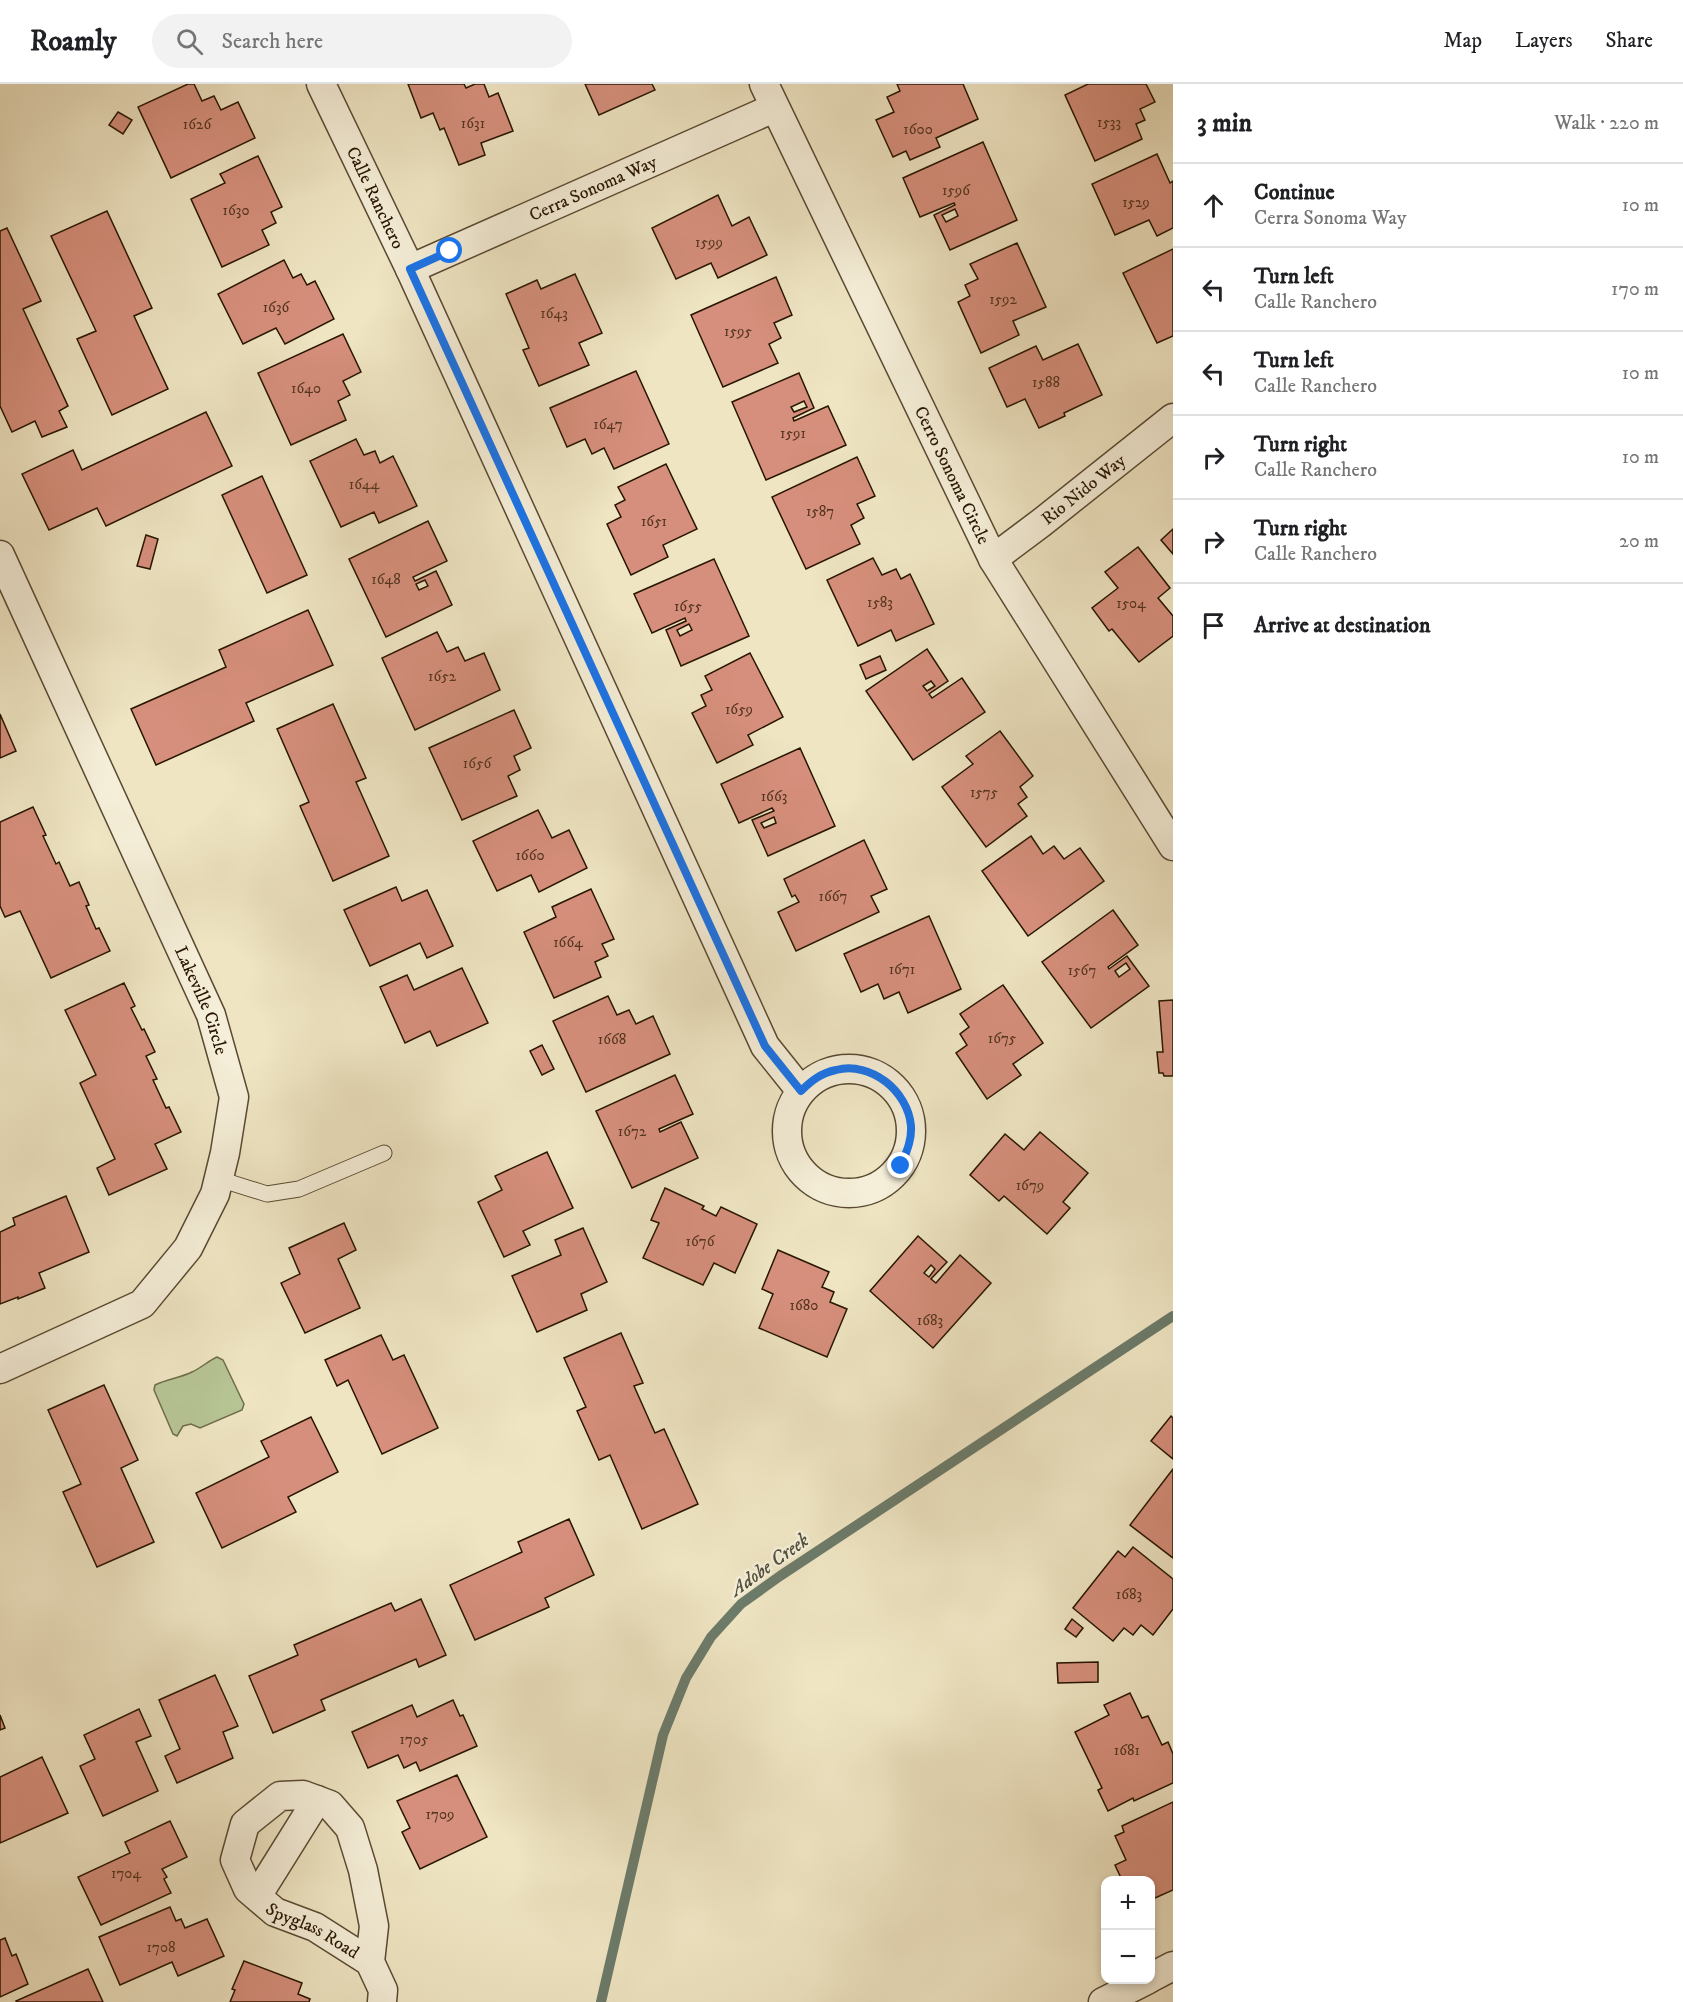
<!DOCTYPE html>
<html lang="en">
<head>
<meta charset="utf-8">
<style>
  :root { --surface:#fff; --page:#f2f2f2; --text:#202124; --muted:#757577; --line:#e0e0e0 }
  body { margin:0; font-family:"IM FELL DW Pica",serif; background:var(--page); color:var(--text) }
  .controls { position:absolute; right:18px; bottom:18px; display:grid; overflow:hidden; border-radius:12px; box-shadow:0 3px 9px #0003 }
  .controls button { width:54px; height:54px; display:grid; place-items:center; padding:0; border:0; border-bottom:2px solid var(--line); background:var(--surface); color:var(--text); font:30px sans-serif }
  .stop { position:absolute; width:18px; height:18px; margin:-14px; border:4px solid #1a73e8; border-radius:50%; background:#fff }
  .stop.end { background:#1a73e8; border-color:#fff; box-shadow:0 2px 6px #0008 }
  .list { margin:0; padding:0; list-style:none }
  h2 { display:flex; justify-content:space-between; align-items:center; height:78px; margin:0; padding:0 24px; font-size:26px }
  h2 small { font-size:20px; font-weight:400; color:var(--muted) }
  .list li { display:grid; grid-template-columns:39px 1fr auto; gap:18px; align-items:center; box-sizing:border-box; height:84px; padding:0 24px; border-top:2px solid var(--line) }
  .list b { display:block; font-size:22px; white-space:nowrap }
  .list p { margin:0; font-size:20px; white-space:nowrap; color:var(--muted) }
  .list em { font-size:20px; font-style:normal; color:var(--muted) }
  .icon { flex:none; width:33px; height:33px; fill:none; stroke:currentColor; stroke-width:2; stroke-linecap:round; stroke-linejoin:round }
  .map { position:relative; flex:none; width:1173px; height:1918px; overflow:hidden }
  header { display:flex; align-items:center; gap:36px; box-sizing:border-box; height:84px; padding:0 30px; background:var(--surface); border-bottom:2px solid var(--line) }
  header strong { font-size:28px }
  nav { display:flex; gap:33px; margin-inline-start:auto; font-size:21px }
  .search { width:420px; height:54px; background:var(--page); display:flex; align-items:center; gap:15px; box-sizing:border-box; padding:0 21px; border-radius:33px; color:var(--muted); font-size:22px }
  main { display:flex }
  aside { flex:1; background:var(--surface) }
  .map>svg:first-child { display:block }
  .green { fill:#b7c595; stroke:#6f6d4a; stroke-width:1.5 }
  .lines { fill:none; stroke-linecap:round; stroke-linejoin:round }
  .stream { stroke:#6c7b6a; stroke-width:10 }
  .building { fill:#d68f7c; stroke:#271500; stroke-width:1.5; fill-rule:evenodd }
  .lane-casing { stroke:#594931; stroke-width:17 }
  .street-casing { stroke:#594931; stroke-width:31 }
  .lane { stroke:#f5eed8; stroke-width:15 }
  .street { stroke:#f5eed8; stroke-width:28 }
  .route { stroke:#1a73e8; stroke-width:8 }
  .labels { text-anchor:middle; stroke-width:5; stroke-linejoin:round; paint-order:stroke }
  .number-label { font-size:15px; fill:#53341f }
  .street-label { font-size:18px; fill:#271500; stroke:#f5eed8 }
  .water-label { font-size:20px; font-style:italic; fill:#4f503e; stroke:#f5eed8 }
</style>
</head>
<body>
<header>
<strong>Roamly</strong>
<div class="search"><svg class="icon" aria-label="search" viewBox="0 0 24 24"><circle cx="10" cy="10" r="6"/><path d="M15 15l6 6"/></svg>Search here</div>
<nav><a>Map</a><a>Layers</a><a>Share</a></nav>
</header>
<main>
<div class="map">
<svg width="1173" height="1918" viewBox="0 0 1173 1918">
  <rect width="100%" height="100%" fill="#efe5c3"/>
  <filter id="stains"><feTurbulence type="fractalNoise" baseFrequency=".00333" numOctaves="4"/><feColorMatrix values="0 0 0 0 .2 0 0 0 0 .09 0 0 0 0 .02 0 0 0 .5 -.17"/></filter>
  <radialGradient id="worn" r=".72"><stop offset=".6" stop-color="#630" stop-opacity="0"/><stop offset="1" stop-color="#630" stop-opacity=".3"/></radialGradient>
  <!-- green -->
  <path class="green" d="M217,1273L223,1276L244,1320L242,1326L200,1344L191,1340L183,1342L177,1352L173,1350L154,1306L155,1301C167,1295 180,1294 192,1288C201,1284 208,1277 217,1273Z"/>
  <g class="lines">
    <!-- stream -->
    <path class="stream" d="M601,1918L663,1651L686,1594L711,1553L741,1520L780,1492L1173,1232"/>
  </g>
  <!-- building -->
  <g class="building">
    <path d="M188,0H194L202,17L214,12L221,26L238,18L255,54L171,94L138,23Z"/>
    <path d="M408,0H464L466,4L475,0H484L489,13L498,9L513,47L481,59L485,71L459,81L444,44L440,46L433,29L421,34Z"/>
    <path d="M585,0H652L655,6L599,31Z"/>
    <path d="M897,0H963L978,35L936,54L940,63L910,76L906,67L893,73L876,36L894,28L887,13L900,7Z"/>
    <path d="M1088,0H1146L1155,18L1140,25L1145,36L1136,40L1142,55L1095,77L1065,11Z"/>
    <path d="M118,28L132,36L123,50L109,41Z"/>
    <path d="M983,58L1017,136L950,166L934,131L955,121L954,119L920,133L903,94ZM955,125L958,132L946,138L942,131Z"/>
    <path d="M1157,70L1170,99L1173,97V144L1157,152L1149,136L1115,151L1092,100Z"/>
    <path d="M258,72L282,123L271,128L276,139L262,146L269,161L222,183L191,115L225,99L220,90Z"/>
    <path d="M718,111L732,142L749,133L767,171L718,194L711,179L676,195L652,144Z"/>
    <path d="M107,127L152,224L134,232L168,305L112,331L77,255L96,247L51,152Z"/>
    <path d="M7,144L41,217L23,225L68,322L59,327L67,343L42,353L35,337L12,348L0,322V147Z"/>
    <path d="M1017,159L1046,223L1013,237L1019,251L981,269L958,218L970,212L965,201L978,195L970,180Z"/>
    <path d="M1173,165V252L1157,259L1123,189Z"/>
    <path d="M284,176L293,194L301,190L307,201L315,197L334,235L285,260L276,244L243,260L218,210Z"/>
    <path d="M575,190L602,249L579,259L589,281L539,302L523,266L529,264L506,210L537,196L541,205Z"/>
    <path d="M776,193L792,231L774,239L781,254L769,260L778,279L723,303L691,231Z"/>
    <path d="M343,250L361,288L343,297L350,311L338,317L346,336L291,361L258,289Z"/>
    <path d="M1078,260L1102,311L1064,329L1065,332L1039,344L1025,315L1007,323L989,284L1036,262L1043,276Z"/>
    <path d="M636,287L669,360L614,385L604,364L592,370L585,355L567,363L550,324Z"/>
    <path d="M799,289L814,324L793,334L794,337L828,322L846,361L766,396L732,318ZM804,317L807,323L794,328L791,323Z"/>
    <path d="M206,328L232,382L106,442L97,424L49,446L22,390L73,366L82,386Z"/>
    <path d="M356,355L364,371L375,367L380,379L393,372L417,422L379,439L374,428L341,443L310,377Z"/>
    <path d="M857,373L875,412L857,420L864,434L851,441L860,460L806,485L772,413Z"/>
    <path d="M666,380L697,445L663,461L668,473L631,491L607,440L621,433L615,421L625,416L618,403Z"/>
    <path d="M262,392L307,491L267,509L222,411Z"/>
    <path d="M428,437L447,477L413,493L415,497L436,487L452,521L386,553L349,475ZM425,496L428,502L419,506L416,500Z"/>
    <path d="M1173,445V470L1161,456Z"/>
    <path d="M146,451L158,455L150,485L137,482Z"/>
    <path d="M1138,463L1170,504L1158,514L1173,532V552L1139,578L1112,545L1109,547L1092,524L1118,504L1105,488Z"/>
    <path d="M873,474L882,491L896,485L901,495L910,490L934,540L896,557L891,546L858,562L827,496Z"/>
    <path d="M714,475L749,552L681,582L666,546L686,537L685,534L652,549L634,510ZM689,540L692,546L680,552L677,546Z"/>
    <path d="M308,526L333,581L246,619L254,637L156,681L131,625L226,583L219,566Z"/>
    <path d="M437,548L447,568L458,563L465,577L484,569L500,606L415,646L382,574Z"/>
    <path d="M927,565L948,597L929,610L932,614L962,594L985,628L913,676L866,607ZM931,597L935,602L927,607L923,602Z"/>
    <path d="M750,569L783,633L748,651L753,661L717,679L692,629L706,622L701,611L712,606L705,592Z"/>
    <path d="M880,572L886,586L866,595L860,581Z"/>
    <path d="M333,620L366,694L356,698L389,772L333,797L300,722L309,718L277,645Z"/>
    <path d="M514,626L531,664L514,672L520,686L508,692L517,712L462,736L429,664Z"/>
    <path d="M0,630L16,667L0,674Z"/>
    <path d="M1000,647L1033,692L1020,703L1027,713L1018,720L1027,732L986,763L942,703L973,680L966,672Z"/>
    <path d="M800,664L835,742L768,772L752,736L774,727L772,724L739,739L721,700ZM774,733L776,739L764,744L761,739Z"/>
    <path d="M33,723L46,751L43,752L56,780L59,778L70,802L79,798L89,821L86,822L96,845L99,844L110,867L51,894L20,827L5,833L0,822V738Z"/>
    <path d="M538,726L552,754L569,746L587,784L539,808L531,791L497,807L473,757Z"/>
    <path d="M1031,752L1043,770L1054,762L1064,775L1080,764L1104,797L1028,852L982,787Z"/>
    <path d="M864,756L887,805L871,812L879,828L796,867L778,828L799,818L795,811L792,813L784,795Z"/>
    <path d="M396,803L402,817L427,806L453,862L427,874L420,859L370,882L344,826Z"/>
    <path d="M591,805L614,855L602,860L608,872L595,878L601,893L554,914L524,848L556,833L552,823Z"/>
    <path d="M1113,826L1138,861L1108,883L1109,885L1127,872L1149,902L1091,944L1042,878ZM1126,879L1130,885L1119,893L1115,887Z"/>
    <path d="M929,832L961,905L908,929L899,908L884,915L878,900L861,908L844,870Z"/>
    <path d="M462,884L488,939L437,962L430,947L405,959L380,903L407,891L414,906Z"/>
    <path d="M124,899L135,922L131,924L142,946L144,945L155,968L146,972L157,995L153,996L166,1024L169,1023L181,1048L155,1060L167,1085L109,1111L97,1084L115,1075L80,999L96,991L65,926Z"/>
    <path d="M1003,901L1043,959L1013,980L1021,991L987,1015L956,969L967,961L960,950L969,943L960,930Z"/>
    <path d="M608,912L617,931L629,926L636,940L653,932L670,970L586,1008L553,937Z"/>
    <path d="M1173,916V992H1164L1163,989H1159L1157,968H1163L1159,917Z"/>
    <path d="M542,961L554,985L542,991L530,967Z"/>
    <path d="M675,991L693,1030L659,1045L660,1048L681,1038L698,1074L632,1104L596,1027Z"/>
    <path d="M1040,1048L1088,1089L1063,1118L1070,1124L1047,1150L1004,1112L999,1117L970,1091L1005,1050L1024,1066Z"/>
    <path d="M547,1068L573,1124L523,1147L530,1161L504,1173L478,1118L502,1106L495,1092Z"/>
    <path d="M665,1104L704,1122L702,1125L716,1132L721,1123L757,1140L735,1189L714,1179L703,1201L643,1174L659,1139L651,1136Z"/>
    <path d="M66,1112L89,1168L39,1189L45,1204L18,1215V1213L0,1220V1148L15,1141L13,1134Z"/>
    <path d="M344,1139L356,1166L338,1175L360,1224L305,1249L281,1199L300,1190L289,1164Z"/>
    <path d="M583,1144L607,1198L581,1210L587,1226L537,1248L512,1192L561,1171L555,1156Z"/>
    <path d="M918,1152L947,1178L931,1195L936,1199L960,1171L991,1199L933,1264L870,1207ZM931,1181L935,1185L929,1193L924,1189Z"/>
    <path d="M778,1166L829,1188L822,1203L834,1208L830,1218L847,1225L827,1273L759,1244L773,1210L762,1205Z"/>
    <path d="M621,1249L643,1299L634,1302L655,1349L664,1345L698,1420L642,1445L610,1371L599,1376L577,1327L586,1323L564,1274Z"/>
    <path d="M381,1251L393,1276L404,1271L438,1344L382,1370L348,1296L337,1302L325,1276Z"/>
    <path d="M104,1301L138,1376L121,1384L154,1458L97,1483L63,1408L81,1400L48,1326Z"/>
    <path d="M1171,1332L1173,1334V1375L1151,1357Z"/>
    <path d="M311,1333L338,1388L288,1413L296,1428L222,1464L196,1409L269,1373L261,1357Z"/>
    <path d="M1173,1385V1474L1130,1441Z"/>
    <path d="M569,1435L594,1491L545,1514L549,1523L475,1556L450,1501L522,1468L518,1458Z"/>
    <path d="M1133,1463L1173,1495V1525L1153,1551L1141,1541L1133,1551L1124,1544L1113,1557L1073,1524L1118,1467L1125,1473Z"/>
    <path d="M421,1515L446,1571L419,1583L416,1575L321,1616L325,1626L273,1649L249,1592L298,1571L294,1561L391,1519L395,1527Z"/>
    <path d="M1072,1535L1083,1544L1076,1553L1065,1545Z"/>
    <path d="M1098,1578V1598L1058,1599L1057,1579Z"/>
    <path d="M215,1591L238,1642L223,1648L233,1674L177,1699L165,1672L180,1665L159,1616Z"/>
    <path d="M1130,1609L1142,1634L1148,1632L1162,1661L1168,1658L1173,1670V1699L1134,1717L1133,1714L1108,1727L1098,1706L1102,1704L1075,1648L1109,1631L1104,1621Z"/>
    <path d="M453,1616L460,1632L463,1631L477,1662L420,1687L416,1678L404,1684L398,1671L368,1684L352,1648L412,1621L417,1633Z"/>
    <path d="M139,1625L151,1652L136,1658L158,1707L103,1732L80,1682L95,1675L84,1651Z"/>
    <path d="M0,1631L5,1644L0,1646Z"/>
    <path d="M42,1673L68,1729L0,1759V1693Z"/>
    <path d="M457,1691L487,1753L420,1785L402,1748L410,1744L397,1717Z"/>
    <path d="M1173,1718V1806L1155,1814L1153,1810L1150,1812V1796H1122L1115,1781L1126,1776L1115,1752L1124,1748L1122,1742Z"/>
    <path d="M170,1737L187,1773L162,1785L167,1793L164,1795L171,1809L101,1841L78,1793L130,1769L125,1758Z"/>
    <path d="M170,1823L176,1837L181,1835L185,1844L207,1835L224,1872L178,1892L172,1878L120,1901L99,1853Z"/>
    <path d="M5,1854L12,1872L16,1870L28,1900L0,1913V1856Z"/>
    <path d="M244,1877L302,1899L298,1910L310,1915L309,1918H230L235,1906L232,1905Z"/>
    <path d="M88,1885L103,1918H17L16,1917Z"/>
  </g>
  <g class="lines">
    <defs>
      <path id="lane" d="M219,1095L267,1110L299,1105L384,1069"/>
      <g id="street">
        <path id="s1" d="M321,0L410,185L765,962L801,1007"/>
        <path id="s2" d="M764,0L993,475L1173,762"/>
        <path id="s3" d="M410,185L774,24"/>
        <path id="s4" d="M0,471L211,931L234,1013L225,1069L215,1110L188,1164L142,1220L0,1285"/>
        <path id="s5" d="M993,475L1041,439L1173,334"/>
        <circle cx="849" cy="1047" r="62"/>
        <path d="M257,1812L317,1716"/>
        <path id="s6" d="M370,1878L374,1842L363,1786L350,1744L330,1721L303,1711L280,1712L245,1740L235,1776L248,1805L275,1828L315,1843L370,1878L383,1906L382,1918"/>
        <path d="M1150,1894L1173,1882"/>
        <path d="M1103,1918L1147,1896"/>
      </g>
    </defs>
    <!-- lane casing -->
    <use href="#lane" class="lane-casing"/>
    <!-- street casing -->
    <use href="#street" class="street-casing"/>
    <!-- lane -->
    <use href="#lane" class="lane"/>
    <!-- street -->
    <use href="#street" class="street"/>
  </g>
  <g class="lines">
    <!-- route -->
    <path class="route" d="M450,167L410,185L765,962L801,1007C811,997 821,989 836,986C871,977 908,1007 911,1042C912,1056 906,1069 901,1082"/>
  </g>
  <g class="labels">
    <!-- number labels -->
    <g class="number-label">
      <text x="1109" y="43">1533</text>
      <text x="473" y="44">1631</text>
      <text x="197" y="45">1626</text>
      <text x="918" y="50">1600</text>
      <text x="956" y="111">1596</text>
      <text x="1136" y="123">1529</text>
      <text x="236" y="131">1630</text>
      <text x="709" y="163">1599</text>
      <text x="1003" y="220">1592</text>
      <text x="276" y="228">1636</text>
      <text x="554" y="234">1643</text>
      <text x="738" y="252">1595</text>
      <text x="1046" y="303">1588</text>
      <text x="306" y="309">1640</text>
      <text x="608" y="345">1647</text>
      <text x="793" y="354">1591</text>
      <text x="364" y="405">1644</text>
      <text x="820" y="432">1587</text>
      <text x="654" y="442">1651</text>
      <text x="386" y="500">1648</text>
      <text x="880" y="523">1583</text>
      <text x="1131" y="524">1504</text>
      <text x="688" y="527">1655</text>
      <text x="442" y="597">1652</text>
      <text x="739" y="630">1659</text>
      <text x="477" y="684">1656</text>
      <text x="984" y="713">1575</text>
      <text x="774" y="717">1663</text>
      <text x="530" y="776">1660</text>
      <text x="833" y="817">1667</text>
      <text x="568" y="863">1664</text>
      <text x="902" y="890">1671</text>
      <text x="1082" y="891">1567</text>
      <text x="1002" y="959">1675</text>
      <text x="612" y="960">1668</text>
      <text x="632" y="1052">1672</text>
      <text x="1030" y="1106">1679</text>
      <text x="700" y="1162">1676</text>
      <text x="804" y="1226">1680</text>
      <text x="930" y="1241">1683</text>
      <text x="1129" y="1515">1683</text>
      <text x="414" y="1660">1705</text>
      <text x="1127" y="1671">1681</text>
      <text x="440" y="1735">1709</text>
      <text x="126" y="1794">1704</text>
      <text x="161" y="1868">1708</text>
    </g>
    <!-- street labels -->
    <g class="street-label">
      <text dy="6" stroke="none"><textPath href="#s3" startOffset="200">Cerra Sonoma Way</textPath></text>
      <text dy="6" stroke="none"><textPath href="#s1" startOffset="126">Calle Ranchero</textPath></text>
      <text dy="6" stroke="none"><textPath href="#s2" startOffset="434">Cerro Sonoma Circle</textPath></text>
      <text dy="6" stroke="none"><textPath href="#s5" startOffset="114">Rio Nido Way</textPath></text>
      <text dy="6" stroke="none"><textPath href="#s4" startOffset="489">Lakeville Circle</textPath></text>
      <text dy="6" stroke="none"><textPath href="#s6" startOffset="411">Spyglass Road</textPath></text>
    </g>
    <!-- water labels -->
    <g class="water-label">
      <text transform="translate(769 1480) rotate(-36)" y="7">Adobe Creek</text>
    </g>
  </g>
  <rect width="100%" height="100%" filter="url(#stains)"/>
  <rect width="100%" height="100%" fill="url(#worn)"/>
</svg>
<div class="controls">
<button>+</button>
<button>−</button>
</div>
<div class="stop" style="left:450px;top:167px"></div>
<div class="stop end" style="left:901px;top:1082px"></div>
</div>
<aside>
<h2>3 min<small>Walk · 220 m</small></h2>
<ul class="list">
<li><svg class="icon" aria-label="ahead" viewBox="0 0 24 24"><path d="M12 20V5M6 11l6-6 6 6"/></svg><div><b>Continue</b><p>Cerra Sonoma Way</p></div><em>10 m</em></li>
<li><svg class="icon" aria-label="left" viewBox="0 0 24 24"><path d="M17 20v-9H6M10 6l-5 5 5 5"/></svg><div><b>Turn left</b><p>Calle Ranchero</p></div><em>170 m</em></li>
<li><svg class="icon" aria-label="left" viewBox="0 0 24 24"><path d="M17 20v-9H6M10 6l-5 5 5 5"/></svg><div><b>Turn left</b><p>Calle Ranchero</p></div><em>10 m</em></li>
<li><svg class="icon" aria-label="right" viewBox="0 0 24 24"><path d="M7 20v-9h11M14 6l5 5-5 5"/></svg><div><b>Turn right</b><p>Calle Ranchero</p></div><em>10 m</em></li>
<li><svg class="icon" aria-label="right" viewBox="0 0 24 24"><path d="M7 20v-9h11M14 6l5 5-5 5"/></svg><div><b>Turn right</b><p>Calle Ranchero</p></div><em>20 m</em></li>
<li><svg class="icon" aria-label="arrive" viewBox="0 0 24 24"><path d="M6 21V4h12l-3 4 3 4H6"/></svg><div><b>Arrive at destination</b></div></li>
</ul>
</aside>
</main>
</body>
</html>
